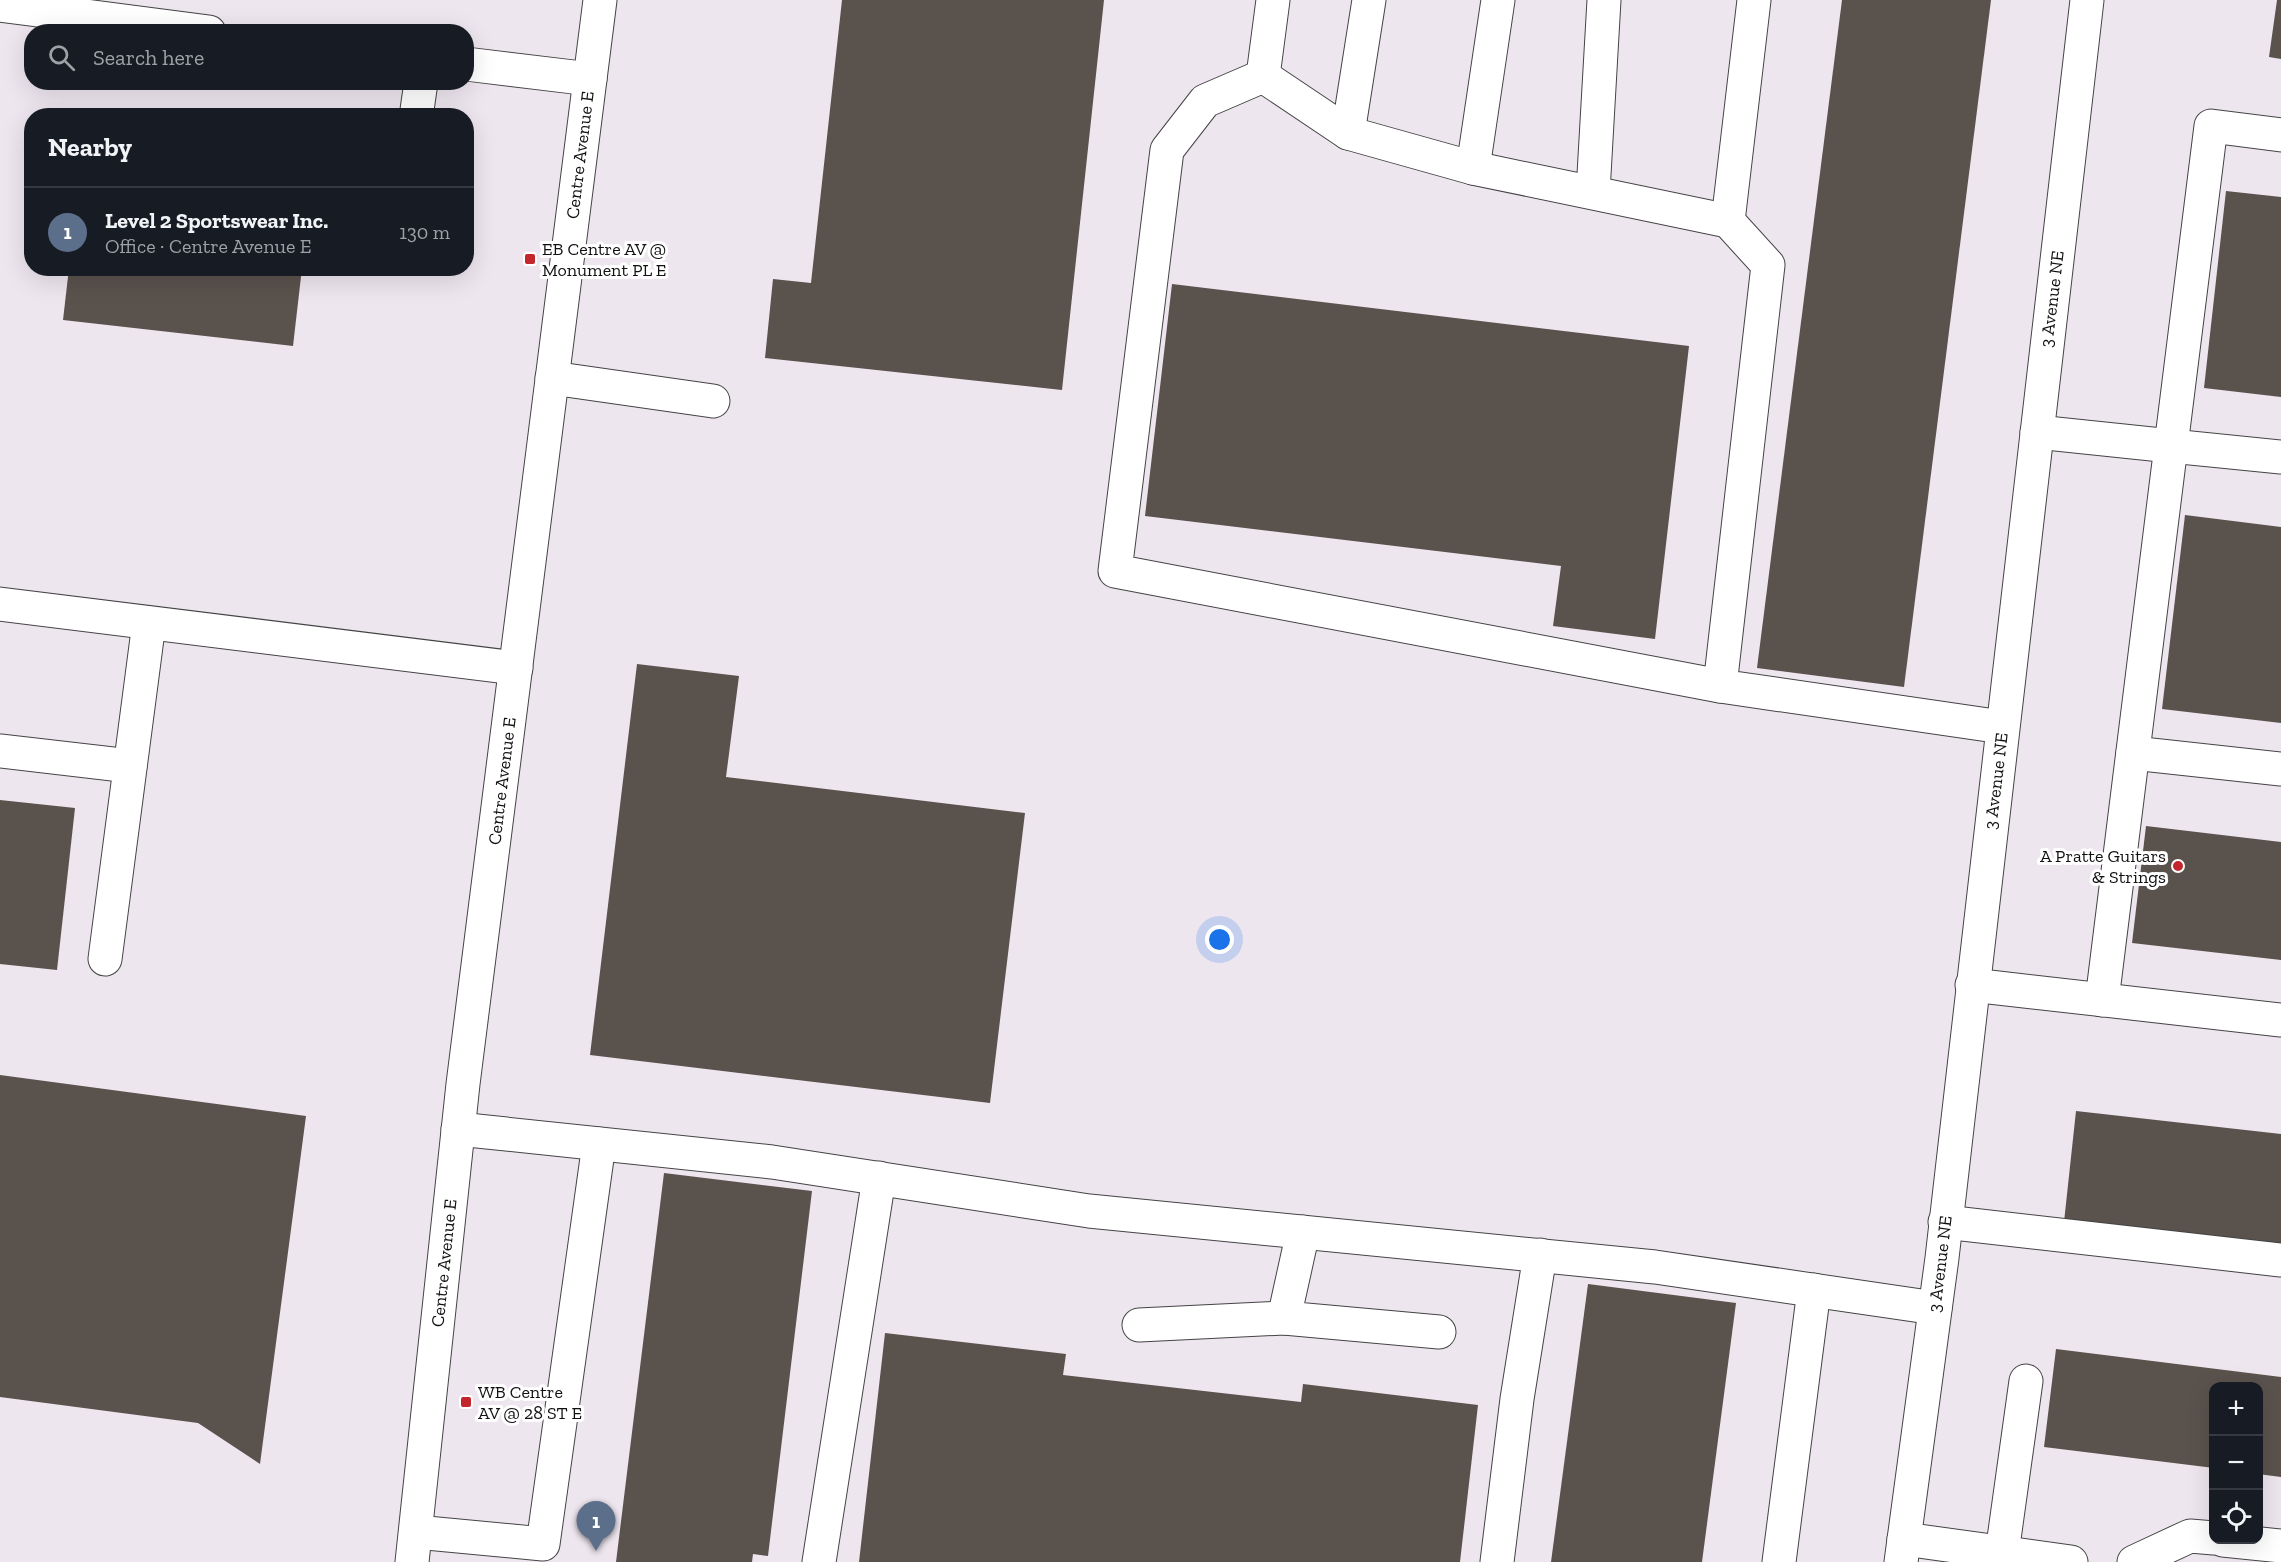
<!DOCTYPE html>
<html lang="en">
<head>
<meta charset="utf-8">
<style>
  :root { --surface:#171b24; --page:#242831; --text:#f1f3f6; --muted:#9ea1a6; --line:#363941; --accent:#db2777 }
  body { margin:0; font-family:"Zilla Slab",serif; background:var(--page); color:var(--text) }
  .controls { position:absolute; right:18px; bottom:18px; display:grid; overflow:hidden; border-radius:12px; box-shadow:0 6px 24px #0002 }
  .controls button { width:54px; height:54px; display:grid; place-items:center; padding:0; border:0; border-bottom:2px solid var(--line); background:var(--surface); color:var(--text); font:30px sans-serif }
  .you { position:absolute; left:1220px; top:940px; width:21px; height:21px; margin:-15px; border:4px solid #fff; border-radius:50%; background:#1a73e8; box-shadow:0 0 0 9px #1a73e833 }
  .badge { display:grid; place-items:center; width:39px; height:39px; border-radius:50%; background:var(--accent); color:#fff; font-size:20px; font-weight:700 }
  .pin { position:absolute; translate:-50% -50px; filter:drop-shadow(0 2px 3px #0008) }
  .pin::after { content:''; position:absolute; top:32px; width:21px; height:18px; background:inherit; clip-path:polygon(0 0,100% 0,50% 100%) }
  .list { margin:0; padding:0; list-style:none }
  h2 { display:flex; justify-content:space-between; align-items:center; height:78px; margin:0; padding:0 24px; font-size:26px }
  h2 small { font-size:20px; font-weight:400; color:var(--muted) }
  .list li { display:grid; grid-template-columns:39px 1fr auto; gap:18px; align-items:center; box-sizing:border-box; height:90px; padding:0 24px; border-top:2px solid var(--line) }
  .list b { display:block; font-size:22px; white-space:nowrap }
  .list p { margin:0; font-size:20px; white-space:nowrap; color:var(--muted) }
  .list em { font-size:20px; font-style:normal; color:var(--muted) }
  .icon { flex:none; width:33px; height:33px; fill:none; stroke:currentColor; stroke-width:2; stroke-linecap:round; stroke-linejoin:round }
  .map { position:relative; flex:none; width:2281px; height:1562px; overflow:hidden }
  .search { position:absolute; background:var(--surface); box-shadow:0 6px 24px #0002; left:24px; top:24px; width:450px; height:66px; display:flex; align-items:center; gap:15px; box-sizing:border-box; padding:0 21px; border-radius:24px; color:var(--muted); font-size:22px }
  .panel { position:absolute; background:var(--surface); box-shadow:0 6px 24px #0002; left:24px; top:108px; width:450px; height:168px; border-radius:24px }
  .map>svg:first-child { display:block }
  .industrial { fill:#eee6ef; fill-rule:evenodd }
  .building { fill:#5a524d }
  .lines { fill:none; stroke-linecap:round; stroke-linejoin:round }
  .minor-casing { stroke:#444; stroke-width:35 }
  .minor { stroke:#fff; stroke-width:33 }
  .poi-dot { fill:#c4262e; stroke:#fff; stroke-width:2 }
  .labels { text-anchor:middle; stroke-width:6; stroke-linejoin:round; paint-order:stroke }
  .street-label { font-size:18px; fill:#111; stroke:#fff }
  .poi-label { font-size:18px; fill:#111; stroke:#fff; text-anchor:start }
</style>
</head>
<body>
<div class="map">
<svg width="2281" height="1562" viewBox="0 0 2281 1562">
  <rect width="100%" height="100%" fill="#fffdf5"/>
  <!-- industrial -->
  <path class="industrial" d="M0,0H2281V1562H0ZM32,32H466V82H32ZM32,116H466V268H32ZM2214,1386H2258V1540H2214Z"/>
  <!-- building -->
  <g class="building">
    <path d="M842,0H1104L1062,390L765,358L773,279L811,283Z"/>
    <path d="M1842,0H1991L1904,687L1757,668Z"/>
    <path d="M2277,0H2281V59L2269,57Z"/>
    <path d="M2226,191L2281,197V397L2204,388Z"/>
    <path d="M69,268H302L293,346L63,320Z"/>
    <path d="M1172,284L1689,346L1655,639L1553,626L1561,566L1145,516Z"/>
    <path d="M2185,515L2281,527V723L2162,709Z"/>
    <path d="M637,664L739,676L726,777L1025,813L990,1103L590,1055Z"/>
    <path d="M0,800L75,808L57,970L0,964Z"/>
    <path d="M2146,826L2281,842V960L2132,943Z"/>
    <path d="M0,1075L306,1116L260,1464L198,1423L0,1397Z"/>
    <path d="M2076,1111L2281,1134V1247L2064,1222Z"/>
    <path d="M664,1173L812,1191L768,1556L753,1554L752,1562H616Z"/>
    <path d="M1588,1284L1736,1303L1702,1562H1551Z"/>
    <path d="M885,1333L1066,1354L1063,1375L1301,1402L1303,1384L1478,1405L1460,1562H859Z"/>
    <path d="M2056,1349L2281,1377V1477L2258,1474V1386H2214V1468L2044,1447Z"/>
  </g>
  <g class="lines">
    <defs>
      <g id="minor">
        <path d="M1273,0L1263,76L1348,133L1473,168L1728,221L1754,0"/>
        <path d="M0,5L209,32"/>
        <path d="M466,64L590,79"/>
        <path d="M1263,76L1205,101L1167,150L1115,571L1720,686"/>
        <path d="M417,110L421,82"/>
        <path d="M1348,133L1369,0"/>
        <path d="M1473,168L1498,0"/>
        <path d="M1593,192L1604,0"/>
        <path d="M1728,221L1768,265L1720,686L2002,727"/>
        <path d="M552,378L713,401"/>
        <path d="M2037,432L2171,446L2211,126L2281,135"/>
        <path d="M0,604L516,668"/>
        <path d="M0,751L130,766"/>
        <path d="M2133,753L2281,769"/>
        <path d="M105,959L149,623"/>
        <path d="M1972,985L2281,1020"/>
        <path d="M2102,1000L2171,446L2281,457"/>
        <path d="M458,1129L772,1162L1089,1211L1655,1267L1935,1308"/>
        <path d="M1945,1222L2281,1260"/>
        <path d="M1303,1232L1284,1318L1439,1332"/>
        <path d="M1139,1325L1284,1318"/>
        <path d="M416,1532L543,1544L599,1144"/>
        <path d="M1904,1539L2071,1562"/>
        <path d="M2223,1540L2281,1546"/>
        <path d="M2002,1553L2026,1381"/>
        <path d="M412,1562L463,1084L600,0"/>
        <path d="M819,1562L879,1178"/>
        <path d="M1497,1562L1517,1399L1540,1255"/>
        <path d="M1779,1562L1814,1290"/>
        <path d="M1901,1562L1942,1258L2087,0"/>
        <path d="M2134,1562L2190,1536L2214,1538"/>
      </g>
    </defs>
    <!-- minor casing -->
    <use href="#minor" class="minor-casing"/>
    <!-- minor -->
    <use href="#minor" class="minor"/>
  </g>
  <!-- markers -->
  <g class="poi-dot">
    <rect x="524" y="253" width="12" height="12" rx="3"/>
    <circle cx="2178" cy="866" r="6"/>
    <rect x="460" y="1396" width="12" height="12" rx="3"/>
  </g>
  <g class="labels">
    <!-- street labels -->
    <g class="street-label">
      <text transform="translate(580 155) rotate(-83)" y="6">Centre Avenue E</text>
      <text transform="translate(2052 299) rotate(-83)" y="6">3 Avenue NE</text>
      <text transform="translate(502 781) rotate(-83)" y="6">Centre Avenue E</text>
      <text transform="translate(1996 781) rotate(-83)" y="6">3 Avenue NE</text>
      <text transform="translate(444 1263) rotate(-84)" y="6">Centre Avenue E</text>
      <text transform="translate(1940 1264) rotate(-83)" y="6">3 Avenue NE</text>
    </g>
    <!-- poi labels -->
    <g class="poi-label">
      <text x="542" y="255">EB Centre AV @<tspan x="542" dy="21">Monument PL E</tspan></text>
      <text x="2166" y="862" text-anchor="end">A Pratte Guitars<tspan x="2166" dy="21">&amp; Strings</tspan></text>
      <text x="478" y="1398">WB Centre<tspan x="478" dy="21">AV @ 28 ST E</tspan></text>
    </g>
  </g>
</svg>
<div class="controls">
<button>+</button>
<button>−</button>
<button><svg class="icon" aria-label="locate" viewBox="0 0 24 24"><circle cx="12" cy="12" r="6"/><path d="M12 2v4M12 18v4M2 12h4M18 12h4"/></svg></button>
</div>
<div class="you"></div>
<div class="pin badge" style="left:596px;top:1551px;background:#5c6f8a">1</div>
<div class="search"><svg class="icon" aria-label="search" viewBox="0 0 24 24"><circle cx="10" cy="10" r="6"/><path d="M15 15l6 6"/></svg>Search here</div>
<section class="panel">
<h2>Nearby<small></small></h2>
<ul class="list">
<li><span class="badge" style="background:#5c6f8a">1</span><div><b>Level 2 Sportswear Inc.</b><p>Office · Centre Avenue E</p></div><em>130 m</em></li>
</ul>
</section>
</div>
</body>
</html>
